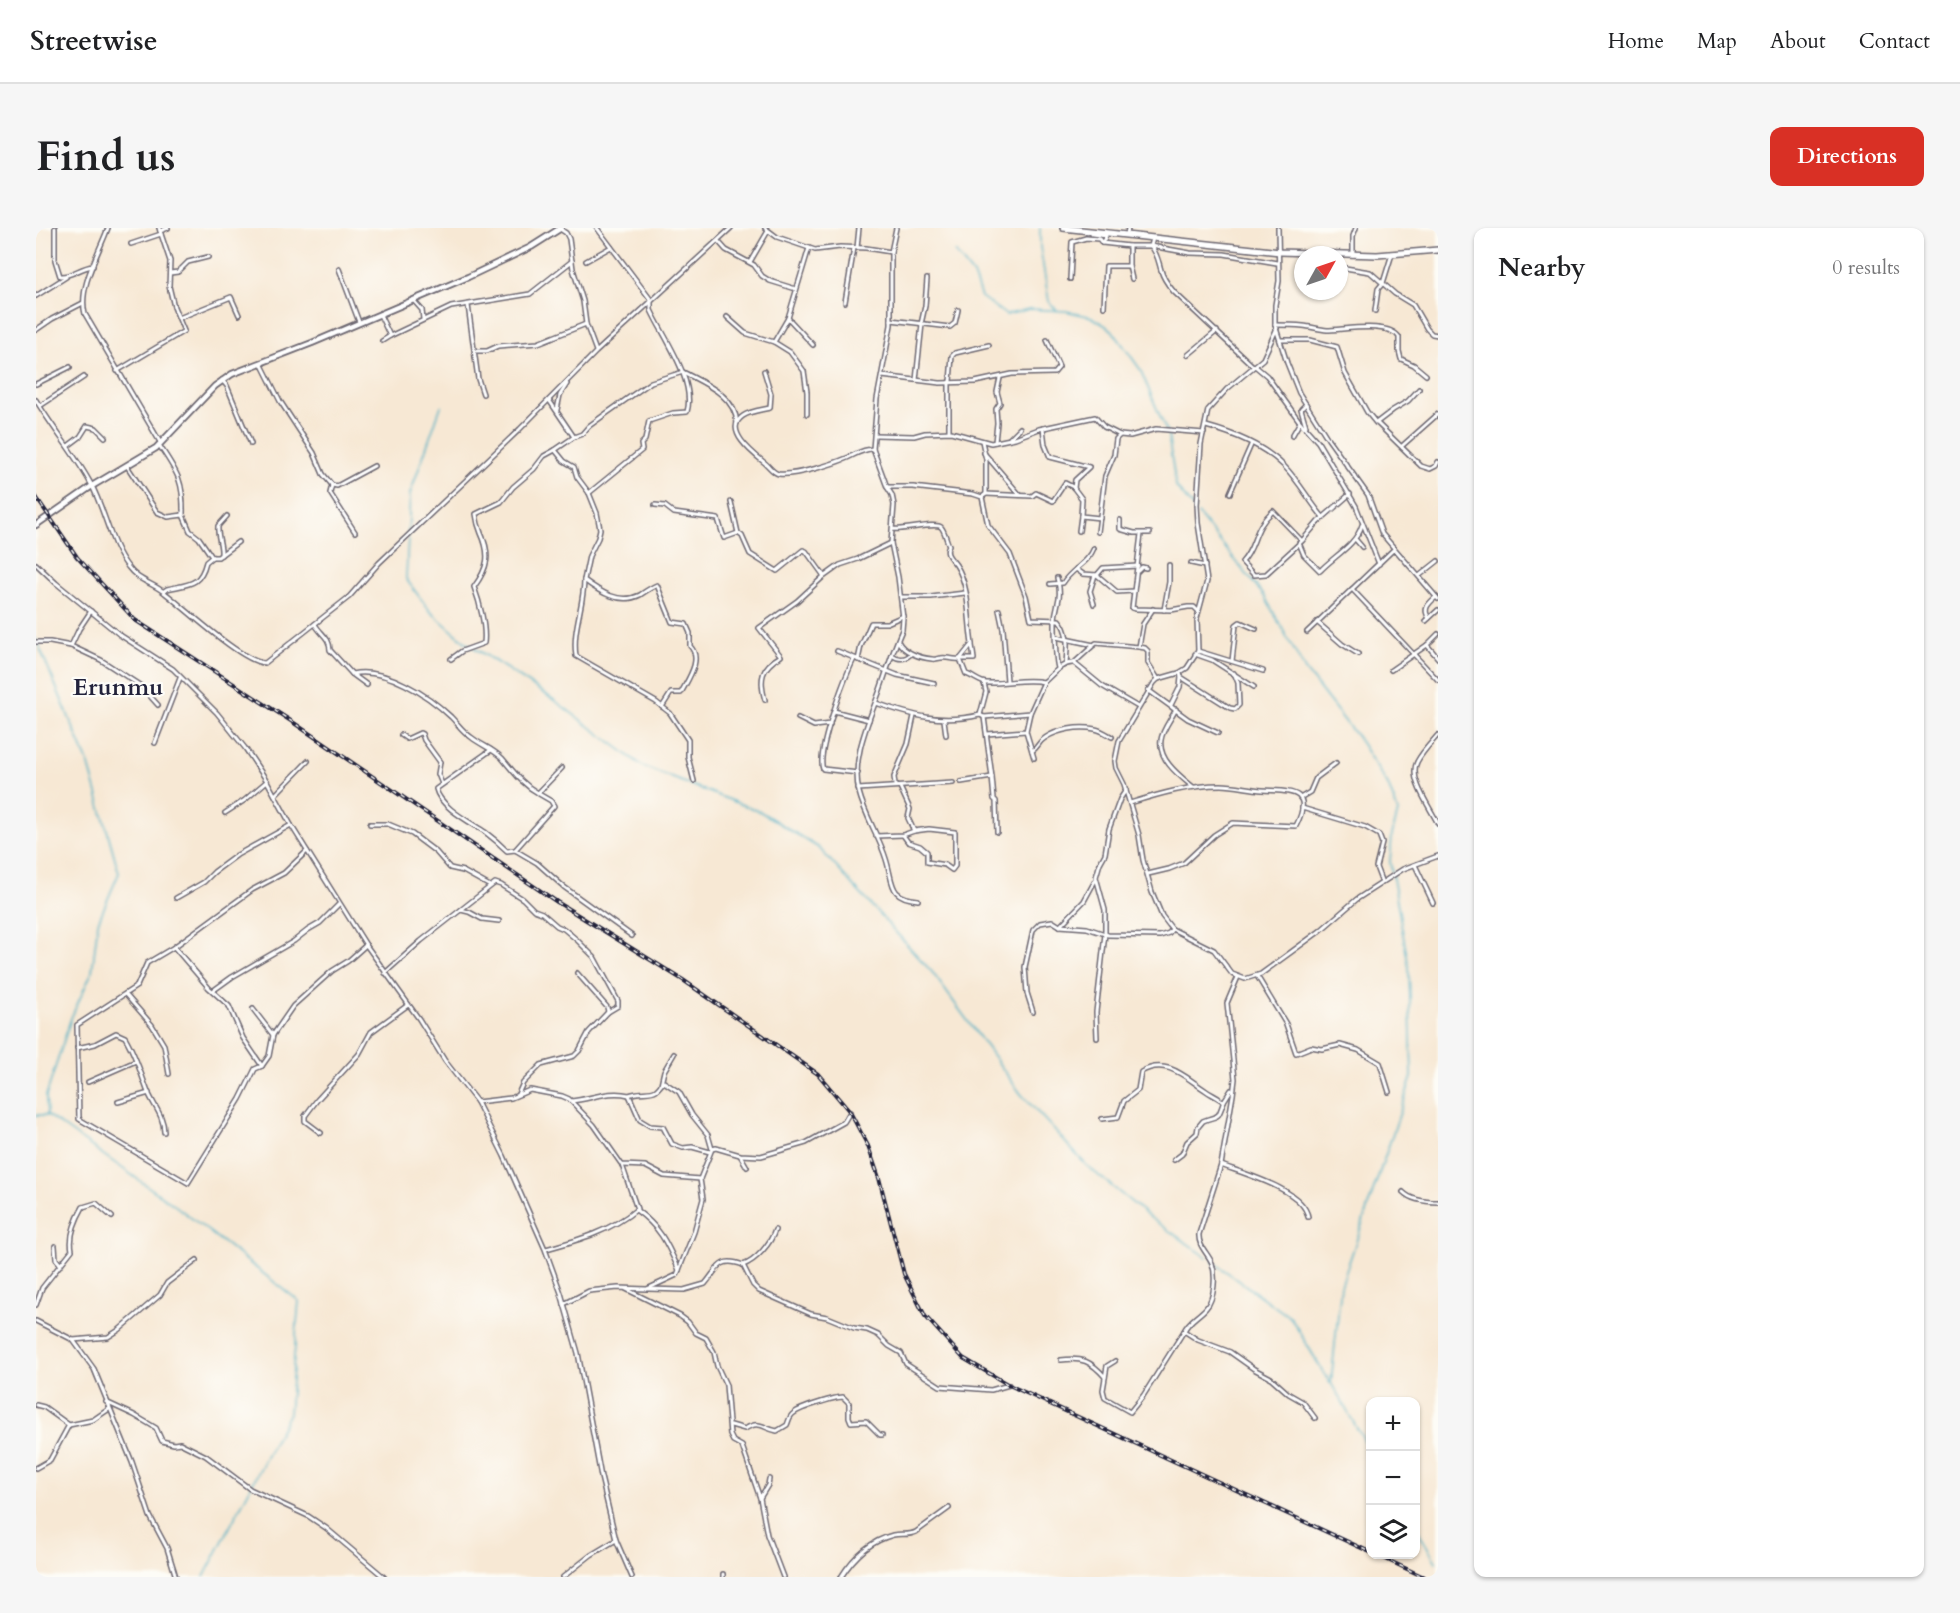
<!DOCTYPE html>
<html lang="en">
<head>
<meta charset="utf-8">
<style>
  :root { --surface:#fff; --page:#f6f6f6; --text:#202124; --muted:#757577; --line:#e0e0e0; --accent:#d93025 }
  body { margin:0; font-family:Cardo,serif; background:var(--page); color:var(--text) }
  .controls { position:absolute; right:18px; bottom:18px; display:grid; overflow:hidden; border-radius:12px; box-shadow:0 2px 4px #0004 }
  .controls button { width:54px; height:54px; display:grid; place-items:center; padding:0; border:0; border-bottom:2px solid var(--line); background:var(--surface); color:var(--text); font:30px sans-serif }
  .compass { position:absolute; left:1258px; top:18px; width:54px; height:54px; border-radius:50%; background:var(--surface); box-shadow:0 2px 4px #0004; rotate:50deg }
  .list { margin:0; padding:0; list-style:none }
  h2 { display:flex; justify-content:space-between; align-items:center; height:78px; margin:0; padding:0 24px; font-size:26px }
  h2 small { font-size:20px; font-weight:400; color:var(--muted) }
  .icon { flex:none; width:33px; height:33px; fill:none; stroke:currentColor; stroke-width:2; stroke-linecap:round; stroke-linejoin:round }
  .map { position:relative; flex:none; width:1402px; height:1349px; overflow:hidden; border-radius:12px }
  header { display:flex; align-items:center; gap:36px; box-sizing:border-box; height:84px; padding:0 30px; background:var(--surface); border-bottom:2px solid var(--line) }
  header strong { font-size:28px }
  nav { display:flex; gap:33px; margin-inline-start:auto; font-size:21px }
  .intro { display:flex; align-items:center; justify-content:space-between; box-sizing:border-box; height:144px; padding:0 36px }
  h1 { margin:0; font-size:42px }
  .button { padding:15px 27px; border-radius:12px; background:var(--accent); color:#fff; font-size:21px; font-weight:700 }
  main { display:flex; gap:36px; padding:0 36px }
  aside { flex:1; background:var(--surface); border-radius:12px; box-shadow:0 2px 4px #0004 }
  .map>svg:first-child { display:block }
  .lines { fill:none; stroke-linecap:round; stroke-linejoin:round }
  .stream { stroke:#44adc4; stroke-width:1.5 }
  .street-casing { stroke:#6d6771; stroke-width:6 }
  .secondary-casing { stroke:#6d6771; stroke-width:8 }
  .primary-casing { stroke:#6d6771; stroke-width:8 }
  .street { stroke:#fff; stroke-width:3 }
  .secondary { stroke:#fff; stroke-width:4.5 }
  .primary { stroke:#fff; stroke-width:5 }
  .rail-casing { stroke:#22223b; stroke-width:4 }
  .rail { stroke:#fdfcf7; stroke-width:1.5; stroke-dasharray:4.5; stroke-linecap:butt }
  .labels { text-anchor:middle; stroke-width:4.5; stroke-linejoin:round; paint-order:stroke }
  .quarter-label { font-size:24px; font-weight:bold; fill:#22223b; stroke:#fdfcf7 }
</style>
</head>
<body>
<header>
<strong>Streetwise</strong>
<nav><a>Home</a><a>Map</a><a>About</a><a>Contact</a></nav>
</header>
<div class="intro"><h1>Find us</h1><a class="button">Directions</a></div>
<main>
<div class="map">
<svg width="1402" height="1349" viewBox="0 0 1402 1349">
  <rect width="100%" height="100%" fill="#fdfcf7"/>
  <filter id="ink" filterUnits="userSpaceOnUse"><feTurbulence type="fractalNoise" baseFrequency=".0167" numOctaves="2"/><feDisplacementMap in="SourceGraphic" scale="12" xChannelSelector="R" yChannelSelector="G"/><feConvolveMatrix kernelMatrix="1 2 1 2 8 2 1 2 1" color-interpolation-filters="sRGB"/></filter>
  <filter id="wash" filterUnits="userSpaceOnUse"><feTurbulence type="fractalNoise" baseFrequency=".008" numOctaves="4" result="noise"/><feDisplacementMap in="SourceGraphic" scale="24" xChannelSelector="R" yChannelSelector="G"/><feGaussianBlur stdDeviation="1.35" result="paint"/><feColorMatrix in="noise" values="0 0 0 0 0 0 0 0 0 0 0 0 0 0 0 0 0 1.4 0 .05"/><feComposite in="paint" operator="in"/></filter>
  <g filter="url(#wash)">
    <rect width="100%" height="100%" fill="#f7e8d4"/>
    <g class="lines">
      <!-- stream -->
      <g class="stream">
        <path d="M1004,0V19L1013,74L1021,82"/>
        <path d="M919,24L937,47L945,69L970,87L993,81L1030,83L1056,89L1076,102L1104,141L1132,207L1140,259L1159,282"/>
        <path d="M405,178L374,266L370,351L394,383L428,413L518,472L608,539L725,584L783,620L896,744L985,866L1051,938L1116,991L1171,1029"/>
        <path d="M1162,286L1229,369L1269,442L1322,510L1352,557L1362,584L1356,607L1354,634L1373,740L1376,849L1305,1058L1295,1155L1334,1223"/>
        <path d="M0,411L53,537L83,645L62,694L56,744L35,790L10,868L11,887"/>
        <path d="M0,887H11L141,979L263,1073L253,1185L168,1349"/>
        <path d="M1177,1034L1255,1090L1294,1155"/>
        <path d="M1380,1299L1400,1334"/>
      </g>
    </g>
  </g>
  <g filter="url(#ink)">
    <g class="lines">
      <defs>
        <g id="street">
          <path d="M19,0V32L24,48C35,49 45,39 57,38"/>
          <path d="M72,0C63,25 42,59 49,86L124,214"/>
          <path d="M729,0L741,9L779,22L804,19L830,20L855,24"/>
          <path d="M860,0L855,24V97L841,171L837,221L851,259L856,267L858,277L855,315L862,349L867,390L866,402C857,422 851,442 844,462C833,493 815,530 823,564C829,588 843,608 850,631C858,656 852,669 882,672"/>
          <path d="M1242,0L1243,53L1239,77V97L1251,135L1263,165L1292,211L1332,267L1346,306L1402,371"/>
          <path d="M524,1L530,5L533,11L537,41L547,73L550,96L560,123"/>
          <path d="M124,3L132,0"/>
          <path d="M1091,7L1092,0"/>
          <path d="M1117,10L1115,18C1122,27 1122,32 1125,42C1127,51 1133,58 1138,64L1217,138"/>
          <path d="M682,13L690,22L718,37L726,48L734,53L760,61"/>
          <path d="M1066,15L1093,18H1115L1154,25L1188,26L1241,35"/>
          <path d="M95,16L125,6"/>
          <path d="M1093,18V38L1096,51"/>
          <path d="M821,20L823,0"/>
          <path d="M1317,27V8L1320,0"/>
          <path d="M550,33L575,19"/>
          <path d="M714,34L732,3"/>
          <path d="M1303,39L1334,44L1359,66L1377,77L1391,101L1396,106L1402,107"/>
          <path d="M303,41L323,94"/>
          <path d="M134,45L142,44L152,34L172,29"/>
          <path d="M1034,51L1036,14L1050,10L1063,11L1066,15L1070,8L1056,6"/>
          <path d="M0,68L30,49"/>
          <path d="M378,73L386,82L387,91"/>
          <path d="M809,74L818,20"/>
          <path d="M432,77L442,151L447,166"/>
          <path d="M1068,79L1070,38H1093"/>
          <path d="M1339,83L1342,61L1347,55L1356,26"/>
          <path d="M344,87L354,108L346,113"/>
          <path d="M691,89L709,105L738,114L754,124L768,143L771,164V186"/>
          <path d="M143,90L195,69L203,87"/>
          <path d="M752,90L777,117"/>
          <path d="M855,92L914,99L919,95L922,82"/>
          <path d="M885,96L889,78L891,51"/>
          <path d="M1239,97C1248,97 1258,97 1267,98C1275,99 1283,101 1291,102C1308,102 1352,93 1363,109V123L1365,131L1378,137L1390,147"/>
          <path d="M1241,100L1227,131L1191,161L1172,182L1165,216L1161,277L1162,295L1171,353L1161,390L1162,423L1151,440L1143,445L1122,451L1118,455L1083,513L1079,533L1080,540L1088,556L1103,607L1107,632L1116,664L1126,688L1136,701L1178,722L1196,746L1209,751L1225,746L1284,703L1321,671L1367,641L1402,628"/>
          <path d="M0,102L16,91L47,75"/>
          <path d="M354,108L415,79L494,66L536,33"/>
          <path d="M1244,112H1274L1301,119L1309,145L1331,184L1340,195L1357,182L1372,173L1383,161"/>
          <path d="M738,114L752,90L773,20"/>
          <path d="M439,123H451L462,118L502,115L550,96"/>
          <path d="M1152,127L1181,103"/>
          <path d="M225,135L244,173L278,225L287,246L296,257"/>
          <path d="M1219,138L1231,148L1264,194L1282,214L1320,278L1343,336"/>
          <path d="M81,143L148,103L138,79L133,58L134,33L123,0"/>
          <path d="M728,143L735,166L734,180C725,182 714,183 707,188C686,202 719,227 729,235C734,239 737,245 743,246C759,248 797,236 811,230C820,226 827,221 837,221"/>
          <path d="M846,148L904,155L939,154L976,146L1018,145L1023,139L1011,112"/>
          <path d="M186,152L191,158L215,216"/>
          <path d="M880,152L886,96"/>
          <path d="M913,154V203"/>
          <path d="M914,154L916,128L919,125L953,117"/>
          <path d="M0,156L34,139"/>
          <path d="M0,172C17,201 39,226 55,256C69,282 74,316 92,339C102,353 117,355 129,365C149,380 207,435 229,435L313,369L343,335L484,201L560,124L695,0"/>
          <path d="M513,172L538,209L519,222L528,233L538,239L541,249L553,265L561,285L564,301L562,310L553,328L548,352C564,364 584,377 604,367C610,363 614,360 621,357L636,394L650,396L654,405V418C667,431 652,451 645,465H635L626,479"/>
          <path d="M1270,176L1265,181L1270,198"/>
          <path d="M4,178L48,149"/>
          <path d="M521,182L524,167L531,156"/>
          <path d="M1341,195L1385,238L1394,241L1400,238L1402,234"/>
          <path d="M1170,198C1196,205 1228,218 1248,238C1263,253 1273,273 1287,289"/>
          <path d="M1007,200L1009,217L1014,229L1053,239L1039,252L1038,260"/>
          <path d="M839,207L878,208L889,205L915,204L955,215L979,210L1003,201L1059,189L1068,199L1084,207L1080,211L1078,227L1069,248L1062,304"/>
          <path d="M1084,207L1094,208L1120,201L1168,205"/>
          <path d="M1256,208L1264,194"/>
          <path d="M538,209L546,206L553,198L571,185L615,154L647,144C669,156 699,167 701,195"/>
          <path d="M974,210L984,200"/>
          <path d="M959,214L961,195L960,181L964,175L961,164L964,150"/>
          <path d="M123,217C141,244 148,253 147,287"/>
          <path d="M32,218L44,209L51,198L60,200L69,209"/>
          <path d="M1366,218L1402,186"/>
          <path d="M948,225L984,267"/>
          <path d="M91,238L121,284L132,289L147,287L154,303L163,310L176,329H182L202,314"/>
          <path d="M296,257L294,265L319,304"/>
          <path d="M296,257L301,258L338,238"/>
          <path d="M851,259H877L937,266L946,269L952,297L974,326L990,368L995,391L1023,392C1034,404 1031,421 1030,436"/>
          <path d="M553,265L606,222L605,216L609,212L613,193L637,185L651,184C660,153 628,110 615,82V72L561,0"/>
          <path d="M1194,265L1215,217"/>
          <path d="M950,266L996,268L1000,265L1017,273L1029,255L1037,259L1046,271L1045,288L1064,290"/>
          <path d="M946,269L950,266V232L946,213"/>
          <path d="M695,274L702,305L706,308L714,326L741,343L767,322L770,323L788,348"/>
          <path d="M619,277L629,278L638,285L682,291L688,310L702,305"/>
          <path d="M1084,292V301L1098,305H1114"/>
          <path d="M857,301C866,303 899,294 905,299C909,303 910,312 913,317C908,326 915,330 920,337C934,358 932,392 936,416L924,431"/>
          <path d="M1043,303L1045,288"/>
          <path d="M1105,306L1096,380L1100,381L1135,382L1152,379H1158L1162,383"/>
          <path d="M1320,312L1326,319"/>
          <path d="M1266,313L1237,283C1216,301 1221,318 1206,334L1218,347L1230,346L1266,313L1282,294L1314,266"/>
          <path d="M1263,315L1268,327L1284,343C1298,328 1320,317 1326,297"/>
          <path d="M185,327C186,316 181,309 182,298L191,288"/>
          <path d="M1155,335L1169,338"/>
          <path d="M0,336L20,355L84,407L137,441L181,485L209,520L231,553L255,597L330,717L383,791L409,833L441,874L468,928L509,1021L525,1065L542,1125L565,1249L580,1312L596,1349"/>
          <path d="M1040,341L1047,346L1061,347L1067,340L1102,338"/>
          <path d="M1102,343L1106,339L1110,340"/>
          <path d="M1061,347L1081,364L1098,363"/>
          <path d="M1383,348L1402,333"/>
          <path d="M1021,350C1027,371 1020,374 1019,392C1019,404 1019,430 1022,440"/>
          <path d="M548,352C548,378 536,402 540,428L620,474L634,485L652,512V529L658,553"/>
          <path d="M1014,356L1027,355C1035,341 1052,336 1058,320"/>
          <path d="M1316,361L1402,452"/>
          <path d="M128,363L131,361C153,356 164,358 170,334L176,329"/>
          <path d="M865,369H895L929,365"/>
          <path d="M1058,376L1054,363L1059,347"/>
          <path d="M963,382L967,401L971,453"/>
          <path d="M1128,382L1133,354V337"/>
          <path d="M1393,390C1386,381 1393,375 1400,369"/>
          <path d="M1390,393L1402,382"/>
          <path d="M1281,394L1306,416L1322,426"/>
          <path d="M279,396C284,406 294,409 294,422L316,446L331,457"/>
          <path d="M1271,404L1358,321"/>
          <path d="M1020,409L1058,417"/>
          <path d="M862,413C867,424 884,430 896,431C899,432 902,430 905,430C912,429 917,432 924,431L930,446C937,448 944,455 951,455C970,456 989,450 1008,454C1017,446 1026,434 1038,435L1066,458L1102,479"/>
          <path d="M0,414H14L35,418L65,432L105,458L122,477"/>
          <path d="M1391,417L1402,430"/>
          <path d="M35,418L43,401L55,383"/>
          <path d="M1103,419L1107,396L1117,381"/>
          <path d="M801,423L861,447L898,455"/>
          <path d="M1162,423L1227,443"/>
          <path d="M1159,426L1176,432L1218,459"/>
          <path d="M856,427C863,432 869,432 875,426"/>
          <path d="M415,431L426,423L448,415C450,399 444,375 438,359C452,340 455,327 445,305C442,298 441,294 440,286L465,274L477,259L498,241L508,228L519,222"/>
          <path d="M818,431C809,449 780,525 787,541L822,545"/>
          <path d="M924,431H938L936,417"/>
          <path d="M822,432L825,418L835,395H851L867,388"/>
          <path d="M1196,433L1200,397L1204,394L1220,401"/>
          <path d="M1038,435L1060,415L1103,419L1109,420L1112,423V435L1122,451"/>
          <path d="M1355,442L1391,417L1402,406"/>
          <path d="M1144,445L1145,449L1194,480L1199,481L1203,477L1202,455L1198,445"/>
          <path d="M316,446C349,439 392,467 415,489C422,496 427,504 435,509C445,517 457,521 466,530C478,544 486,556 502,565L526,540"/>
          <path d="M1112,462L1152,491L1182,505"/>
          <path d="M729,472C723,451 725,439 745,428L723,400L761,373L786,350L804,337L822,331L855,315"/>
          <path d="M840,475C877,488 905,496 944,487L948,489L994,485L1008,454"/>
          <path d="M1135,477L1144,459L1145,449"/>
          <path d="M1140,481C1136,490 1126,502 1125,512C1122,532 1144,548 1157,559"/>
          <path d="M798,483L833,492"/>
          <path d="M944,487L950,464L948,455"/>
          <path d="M948,489L956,549"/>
          <path d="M762,490L778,498L794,496"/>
          <path d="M908,492L910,507"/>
          <path d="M990,503L998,530"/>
          <path d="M951,506L990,503L994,485"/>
          <path d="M365,507L371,511L384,505L386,506L388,512L404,534L402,546L406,556"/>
          <path d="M1402,507C1395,515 1386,524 1381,534C1372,551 1395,580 1402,596"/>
          <path d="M119,515L144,450"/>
          <path d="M455,522L400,561C404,579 434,594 449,604C457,610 464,616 471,623L479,622L501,635L528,659L596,708"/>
          <path d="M996,523C1002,520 1002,514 1009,510C1022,501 1043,498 1059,501C1065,502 1071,506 1076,509"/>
          <path d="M925,554L956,549L958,571L960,573L961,604"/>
          <path d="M859,557L858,549L872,516L878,488"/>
          <path d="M864,559L874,581L872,590L878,603L893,601L919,604V638L916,642L909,637L891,634V624L884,618L872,614L867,607"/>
          <path d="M822,561L917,555"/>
          <path d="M239,567L272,533"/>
          <path d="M1264,570L1274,564L1280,550L1300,535"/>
          <path d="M1094,575C1123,566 1154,557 1185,557C1199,557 1213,561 1226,562C1253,564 1279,560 1260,598L1197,595L1178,607L1148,635L1133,641L1112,646"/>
          <path d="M1266,580L1329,599L1343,607L1346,615L1340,639L1346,655"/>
          <path d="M189,585L209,572L231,553"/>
          <path d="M334,596H352L376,606L400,624L414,640L427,643L454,658"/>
          <path d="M840,608L867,607L878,603"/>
          <path d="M479,622L518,578L515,573L503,566"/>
          <path d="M271,623L248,645L216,662L138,719L111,735L101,758L41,797L43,891L152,955L204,871L219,841L226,838L233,828L237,807L257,778L296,743L312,733L330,717"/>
          <path d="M1379,637L1397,675"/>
          <path d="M140,670L168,654L178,644L201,627L255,597"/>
          <path d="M425,682L433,684L446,691L463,693"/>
          <path d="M1024,698L1048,673L1060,651"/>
          <path d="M138,719L173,760L193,778L207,810L226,838"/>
          <path d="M349,745L385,713L459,655L465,657L487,671L498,682L506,685L521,698L528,701L541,712L558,729L582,773V778L572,784"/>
          <path d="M1221,748L1250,796L1260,825L1275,819L1286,821L1304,817L1322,822L1344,835L1353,864"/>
          <path d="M1202,749L1191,775L1199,851L1197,867L1185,937L1163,1006C1162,1018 1171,1024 1176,1035C1180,1047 1179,1070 1170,1080C1162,1089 1153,1092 1148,1103L1162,1112L1194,1124L1218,1141L1235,1150L1253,1166L1267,1174L1279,1190"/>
          <path d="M178,762L196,749L258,713L272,702L284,695L303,676"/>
          <path d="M90,767L116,797L128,817L133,846"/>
          <path d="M217,781L237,807"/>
          <path d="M997,784L991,765L989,739L997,702L1004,695L1016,693L1024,698L1051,700L1072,707L1124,708L1133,705L1136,701"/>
          <path d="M1061,810L1060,784L1069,706V682L1060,649L1064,635L1069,626L1073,601L1084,571L1090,562"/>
          <path d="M41,820L59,816L80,805L89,809C98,824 104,842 110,859C115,875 128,886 128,904"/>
          <path d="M52,854L100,833"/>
          <path d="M625,856L628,843L638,826"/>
          <path d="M482,866L487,855L505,837L538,828L543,823L553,804L572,784L571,779L541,745"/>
          <path d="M593,867L604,892L614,898L627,899L636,916L647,920L656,919L674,924"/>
          <path d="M535,873C556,871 572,862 593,867C602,863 615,866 620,862C623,860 625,856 628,854L643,864L656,887L672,907L676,921"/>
          <path d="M82,874L113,865"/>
          <path d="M441,874L475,870L494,862L526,868L533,871L558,897L586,937L609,938L628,948L664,951"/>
          <path d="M1066,891L1082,889L1088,873L1102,862L1105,844C1130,829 1149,849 1169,862C1174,866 1180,868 1185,872L1188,873L1195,862"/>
          <path d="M285,905L269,893V888L281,872L323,826L335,804L372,777"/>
          <path d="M704,927L711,939"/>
          <path d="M1138,932L1146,926L1151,914L1161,905L1162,899L1167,893C1184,886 1181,893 1188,873"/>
          <path d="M1185,937C1209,946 1268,962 1272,989"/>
          <path d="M1367,964C1376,973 1390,974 1402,974"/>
          <path d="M19,1018L20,1031L25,1037"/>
          <path d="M510,1021C543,1012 575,1003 601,981L586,937"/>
          <path d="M707,1037L717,1057L723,1063L775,1086L791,1089L818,1100L831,1102L842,1107L853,1118L865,1125L870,1136L904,1158L955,1162L973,1157"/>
          <path d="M643,1042L658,1004L667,971L664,951L676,921L680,920L704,927L725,928L770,915L808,894L814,884"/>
          <path d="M590,1061L644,1088L652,1094L660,1105L670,1110L678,1124L681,1138L690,1157L694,1207L697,1213L706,1218L724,1270L732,1257L733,1251"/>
          <path d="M612,1061L648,1062L669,1056C682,1041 683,1028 707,1037C720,1033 735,1015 739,1002"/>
          <path d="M528,1076L553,1063L582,1060L611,1061L641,1047L643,1042C631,1015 625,1000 600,982"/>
          <path d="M0,1077L6,1060L36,1022C33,1008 39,993 47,979L60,975L76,989"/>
          <path d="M0,1093L37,1112L58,1141L96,1234L114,1288L131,1320L140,1349"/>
          <path d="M37,1112L72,1109L83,1102L124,1067L131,1055L161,1032"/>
          <path d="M1025,1132C1046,1129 1055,1133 1069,1149"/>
          <path d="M1079,1133L1071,1138L1067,1162L1069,1170L1094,1184L1107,1168L1148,1103"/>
          <path d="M70,1174L98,1187L120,1200L126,1213L138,1216L144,1215L170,1228L214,1261L272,1288L290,1300L348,1349"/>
          <path d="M0,1177L8,1179L33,1197"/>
          <path d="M695,1197L709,1201C724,1192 726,1200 741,1203L751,1197C753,1193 753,1188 758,1185C764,1180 799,1169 807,1169L813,1175V1189L815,1194L830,1193L844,1207H846"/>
          <path d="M0,1240L14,1232L33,1197L57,1192L73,1181"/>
          <path d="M724,1270L731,1307L747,1349"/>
          <path d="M687,1346V1349"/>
          <path d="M527,1349L555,1327L580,1312"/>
          <path d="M805,1349C817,1330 834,1313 857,1307C865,1305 872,1308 880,1304L913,1280"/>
        </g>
        <path id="secondary" d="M0,297L56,258L120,220L179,158L196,146L276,115L432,49L495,19L525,0"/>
        <path id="primary" d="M1027,0L1244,24L1341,27L1402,22"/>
      </defs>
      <!-- street casing -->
      <use href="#street" class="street-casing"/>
      <!-- secondary casing -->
      <use href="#secondary" class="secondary-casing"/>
      <!-- primary casing -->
      <use href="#primary" class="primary-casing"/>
      <!-- street -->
      <use href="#street" class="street"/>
      <!-- secondary -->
      <use href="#secondary" class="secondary"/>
      <!-- primary -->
      <use href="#primary" class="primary"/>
      <defs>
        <g id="rail">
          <path d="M0,269L41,329L99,392L258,495L521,674L647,752L782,846L814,884L832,918L843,950L868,1046L889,1088L927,1130L973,1157L1334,1324"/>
          <path d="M1339,1326L1388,1349"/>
        </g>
      </defs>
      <!-- rail casing -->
      <use href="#rail" class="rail-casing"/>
      <!-- rail -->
      <use href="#rail" class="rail"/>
    </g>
  </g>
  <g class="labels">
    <!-- quarter labels -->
    <g class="quarter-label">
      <text x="82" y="467">Erunmu</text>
    </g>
  </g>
</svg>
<div class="controls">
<button>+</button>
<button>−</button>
<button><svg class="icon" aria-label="layers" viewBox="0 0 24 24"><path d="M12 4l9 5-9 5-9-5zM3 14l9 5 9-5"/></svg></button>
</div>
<svg class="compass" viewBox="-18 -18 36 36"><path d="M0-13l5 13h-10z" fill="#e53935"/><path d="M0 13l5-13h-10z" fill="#757577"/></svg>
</div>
<aside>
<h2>Nearby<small>0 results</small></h2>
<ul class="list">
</ul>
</aside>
</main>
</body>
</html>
